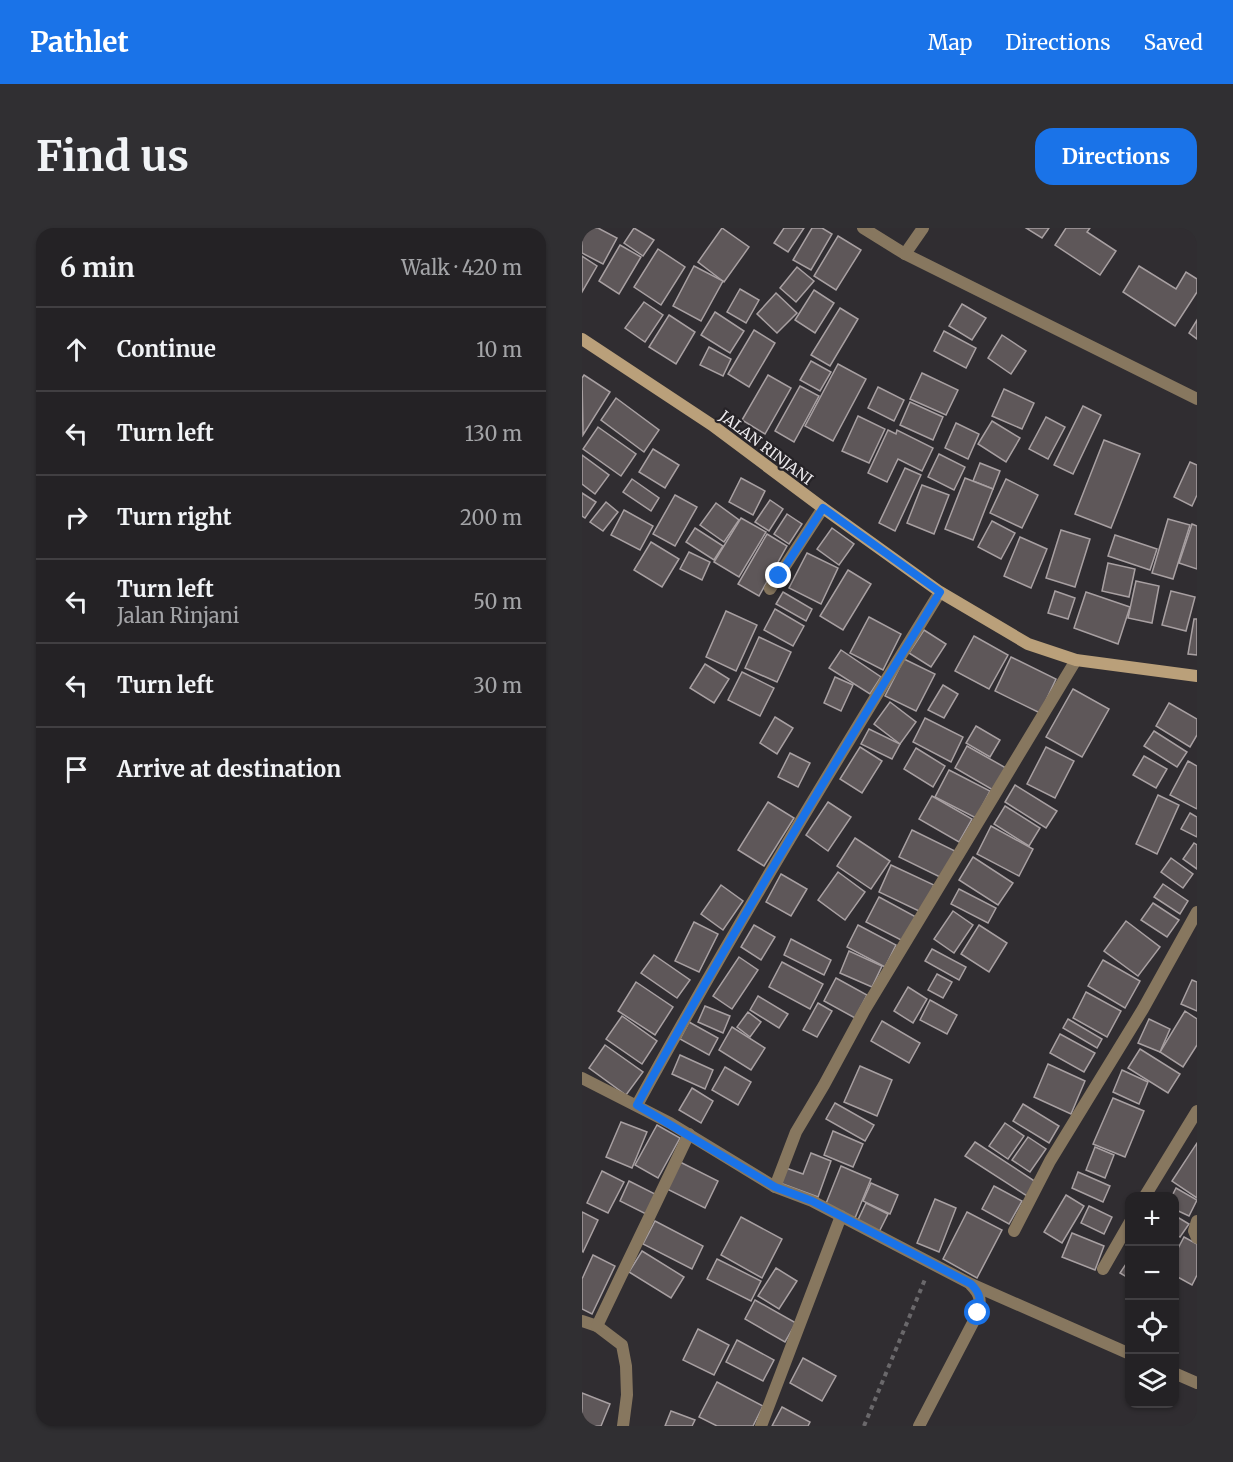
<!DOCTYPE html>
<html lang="en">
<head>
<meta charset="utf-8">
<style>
  :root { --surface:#242225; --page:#302f32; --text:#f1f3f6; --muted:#a3a4a7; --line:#413f42; --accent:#1a73e8 }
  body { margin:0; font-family:Merriweather,serif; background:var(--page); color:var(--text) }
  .controls { position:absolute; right:18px; bottom:18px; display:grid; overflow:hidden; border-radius:12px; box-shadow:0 2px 4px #0004 }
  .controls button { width:54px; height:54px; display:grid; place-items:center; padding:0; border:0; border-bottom:2px solid var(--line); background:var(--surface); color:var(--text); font:30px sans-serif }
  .stop { position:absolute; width:18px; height:18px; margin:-14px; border:4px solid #1a73e8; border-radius:50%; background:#fff }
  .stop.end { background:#1a73e8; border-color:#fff; box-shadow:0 2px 6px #0008 }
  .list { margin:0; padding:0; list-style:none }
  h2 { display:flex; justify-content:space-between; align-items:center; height:78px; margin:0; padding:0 24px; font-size:26px }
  h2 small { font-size:20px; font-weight:400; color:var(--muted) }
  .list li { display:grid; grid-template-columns:39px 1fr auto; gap:18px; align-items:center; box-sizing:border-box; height:84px; padding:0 24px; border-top:2px solid var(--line) }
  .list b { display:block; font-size:22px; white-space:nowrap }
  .list p { margin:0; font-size:20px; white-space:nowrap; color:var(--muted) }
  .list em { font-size:20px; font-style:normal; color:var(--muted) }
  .icon { flex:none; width:33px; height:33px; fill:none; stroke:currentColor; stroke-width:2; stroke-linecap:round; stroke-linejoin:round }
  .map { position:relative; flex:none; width:615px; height:1198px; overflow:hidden; border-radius:18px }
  header { display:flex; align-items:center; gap:36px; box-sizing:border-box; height:84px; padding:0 30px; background:var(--accent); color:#fff }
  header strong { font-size:28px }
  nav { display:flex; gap:33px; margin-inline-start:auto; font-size:21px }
  .intro { display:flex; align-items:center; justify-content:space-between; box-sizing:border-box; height:144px; padding:0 36px }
  h1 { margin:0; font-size:42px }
  .button { padding:15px 27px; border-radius:18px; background:var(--accent); color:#fff; font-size:21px; font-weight:700 }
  main { display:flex; gap:36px; padding:0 36px }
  aside { flex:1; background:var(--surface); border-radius:18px; box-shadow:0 2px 4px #0004 }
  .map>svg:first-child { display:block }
  .building { fill:#5e5759; stroke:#a8a0a2; stroke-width:1.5 }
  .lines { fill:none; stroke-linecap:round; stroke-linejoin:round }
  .path { stroke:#6a686b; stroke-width:4; stroke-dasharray:4.5 4.5; stroke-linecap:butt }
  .street { stroke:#87775f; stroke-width:12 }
  .secondary { stroke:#baa07a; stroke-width:12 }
  .route { stroke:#1a73e8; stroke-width:8 }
  .labels { text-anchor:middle; stroke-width:4.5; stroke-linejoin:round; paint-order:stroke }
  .street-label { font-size:15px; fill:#ebe9ec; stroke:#262327 }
</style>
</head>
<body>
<header>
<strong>Pathlet</strong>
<nav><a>Map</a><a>Directions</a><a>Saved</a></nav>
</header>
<div class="intro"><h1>Find us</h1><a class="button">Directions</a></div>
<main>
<aside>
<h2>6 min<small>Walk · 420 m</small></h2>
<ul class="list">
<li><svg class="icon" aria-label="ahead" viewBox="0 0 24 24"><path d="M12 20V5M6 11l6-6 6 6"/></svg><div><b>Continue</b></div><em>10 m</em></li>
<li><svg class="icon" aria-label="left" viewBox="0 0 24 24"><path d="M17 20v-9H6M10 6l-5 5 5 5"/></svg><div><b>Turn left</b></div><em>130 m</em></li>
<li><svg class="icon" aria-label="right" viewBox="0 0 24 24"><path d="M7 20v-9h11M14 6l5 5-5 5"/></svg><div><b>Turn right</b></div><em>200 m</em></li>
<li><svg class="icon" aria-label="left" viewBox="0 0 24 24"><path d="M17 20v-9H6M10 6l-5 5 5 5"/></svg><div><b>Turn left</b><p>Jalan Rinjani</p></div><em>50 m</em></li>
<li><svg class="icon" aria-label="left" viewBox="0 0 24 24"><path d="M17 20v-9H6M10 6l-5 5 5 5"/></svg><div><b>Turn left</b></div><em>30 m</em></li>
<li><svg class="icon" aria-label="arrive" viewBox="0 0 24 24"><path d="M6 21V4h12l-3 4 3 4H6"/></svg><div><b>Arrive at destination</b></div></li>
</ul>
</aside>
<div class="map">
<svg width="615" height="1198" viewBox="0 0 615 1198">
  <rect width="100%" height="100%" fill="#302d31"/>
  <!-- building -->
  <g class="building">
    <path d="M4,0H16L35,10L21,36L0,25V8Z"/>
    <path d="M52,0L72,12L61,28L42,15Z"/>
    <path d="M140,0L167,19L142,54L116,34Z"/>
    <path d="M202,0H222L206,24L192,15Z"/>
    <path d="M230,0H240L250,6L229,42L211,32Z"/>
    <path d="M444,0H467L460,10Z"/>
    <path d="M484,0H508L505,4L534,23L518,47L473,17Z"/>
    <path d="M256,8L279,22L254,62L232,48Z"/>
    <path d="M38,17L59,29L37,66L17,53Z"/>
    <path d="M76,21L103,39L79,77L52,59Z"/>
    <path d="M0,28L15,38L0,64Z"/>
    <path d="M112,38L141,53L119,93L91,78Z"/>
    <path d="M557,38L594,61L604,44L615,51V64L593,98L541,64Z"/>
    <path d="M215,39L232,53L214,74L198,60Z"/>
    <path d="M158,61L177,72L164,95L145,84Z"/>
    <path d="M232,62L252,75L233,105L213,92Z"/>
    <path d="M194,65L215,85L195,105L175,86Z"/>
    <path d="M62,74L81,87L63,114L43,100Z"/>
    <path d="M380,76L404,90L390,112L367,98Z"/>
    <path d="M258,80L276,91L248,138L229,127Z"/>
    <path d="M133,84L162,103L148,125L119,107Z"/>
    <path d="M87,87L113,104L94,136L67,119Z"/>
    <path d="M615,92V111L607,105Z"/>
    <path d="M172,102L193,115L167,159L146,146Z"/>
    <path d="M362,103L394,120L384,140L352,123Z"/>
    <path d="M420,107L444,123L429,146L406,130Z"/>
    <path d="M127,119L149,131L141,148L118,137Z"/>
    <path d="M229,133L249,144L238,163L218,152Z"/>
    <path d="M256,136L284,151L251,213L223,198Z"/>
    <path d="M340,145L376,162L364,187L328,171Z"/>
    <path d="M2,147L28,164L1,207L0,150Z"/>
    <path d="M186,147L209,160L183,206L160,192Z"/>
    <path d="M218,158L237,168L212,214L193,203Z"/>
    <path d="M296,159L322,172L312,193L286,180Z"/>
    <path d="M422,161L452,175L440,201L410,188Z"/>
    <path d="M34,170L77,202L62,224L19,192Z"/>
    <path d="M328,174L361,189L351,212L318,197Z"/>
    <path d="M501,178L519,187L491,246L472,237Z"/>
    <path d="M276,188L303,201L287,235L260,223Z"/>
    <path d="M464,189L483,199L466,231L447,221Z"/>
    <path d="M410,193L438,210L424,234L396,216Z"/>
    <path d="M374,195L397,206L386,231L363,220Z"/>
    <path d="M16,199L54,226L39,248L1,221Z"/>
    <path d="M306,202L314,206L315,202L351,220L340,243L316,231L305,254L286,245Z"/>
    <path d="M522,212L558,226L529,300L493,286Z"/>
    <path d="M71,221L97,237L83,260L57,244Z"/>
    <path d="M357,226L383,239L372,262L346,249Z"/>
    <path d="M0,227L27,247L13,266L0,256Z"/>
    <path d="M608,234L615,237V267L610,278L592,269Z"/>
    <path d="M398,235L418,243L411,261L391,253Z"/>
    <path d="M323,240L339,247L313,303L297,295Z"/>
    <path d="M159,250L183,263L171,287L147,274Z"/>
    <path d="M383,250L411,261L391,312L363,301Z"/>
    <path d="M50,251L77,270L69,283L41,264Z"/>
    <path d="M424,251L456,267L440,300L408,285Z"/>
    <path d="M340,257L367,267L352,306L325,295Z"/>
    <path d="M0,265L14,274L3,290L0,288Z"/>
    <path d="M93,267L115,279L93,318L71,306Z"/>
    <path d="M188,272L201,281L187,303L173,294Z"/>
    <path d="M24,274L36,284L21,303L8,294Z"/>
    <path d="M134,275L157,292L142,314L118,297Z"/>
    <path d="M42,282L71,298L58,322L29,307Z"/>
    <path d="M205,286L220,296L207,316L192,306Z"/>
    <path d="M159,290L184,304L157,349L132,334Z"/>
    <path d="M586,291L608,297L591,351L570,345Z"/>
    <path d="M410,293L433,305L419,331L396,319Z"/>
    <path d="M610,296L615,298V341L597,335Z"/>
    <path d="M113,300L141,318L132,332L104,314Z"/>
    <path d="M250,300L272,316L257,337L235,321Z"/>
    <path d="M479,302L508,311L493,359L464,350Z"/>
    <path d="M185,306L205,318L177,368L156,356Z"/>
    <path d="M533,307L575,321L568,342L526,328Z"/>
    <path d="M438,309L465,321L449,360L422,348Z"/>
    <path d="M69,314L97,331L80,359L52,342Z"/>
    <path d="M107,324L128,334L120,352L98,341Z"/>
    <path d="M225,325L256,340L239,376L207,360Z"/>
    <path d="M526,335L553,341L547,369L520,363Z"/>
    <path d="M266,342L289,356L261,402L238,388Z"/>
    <path d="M554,353L577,358L570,395L546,390Z"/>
    <path d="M473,363L493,370L486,391L466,385Z"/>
    <path d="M589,363L613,369L604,403L580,397Z"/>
    <path d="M201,364L230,381L224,393L194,376Z"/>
    <path d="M504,364L548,379L536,416L492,400Z"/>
    <path d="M193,381L222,398L211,418L182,402Z"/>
    <path d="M144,383L175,397L154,443L124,429Z"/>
    <path d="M287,389L319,406L301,442L268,425Z"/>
    <path d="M612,391H615V427L606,426Z"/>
    <path d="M342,402L364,416L349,439L327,425Z"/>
    <path d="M392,408L426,427L407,461L373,443Z"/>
    <path d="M177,409L209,424L195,454L163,440Z"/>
    <path d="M259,422L299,449L288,466L247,440Z"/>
    <path d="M429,429L474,451L458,485L413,463Z"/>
    <path d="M322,431L353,446L334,483L303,468Z"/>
    <path d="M123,436L147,451L132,475L108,460Z"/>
    <path d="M160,444L192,460L178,488L146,472Z"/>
    <path d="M253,449L271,457L259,483L242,475Z"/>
    <path d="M361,457L376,466L362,490L346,482Z"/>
    <path d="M491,461L527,481L500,529L464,509Z"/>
    <path d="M308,474L334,494L318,516L292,496Z"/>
    <path d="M587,475L615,491V507L608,519L574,498Z"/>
    <path d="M193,489L211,500L195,526L178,515Z"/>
    <path d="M343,490L381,509L369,534L331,514Z"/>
    <path d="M394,498L418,512L408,529L384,515Z"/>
    <path d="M287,501L318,516L310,531L279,516Z"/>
    <path d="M572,503L605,524L595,539L562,518Z"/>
    <path d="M385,518L424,540L411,562L373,540Z"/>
    <path d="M278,519L300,533L280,565L258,551Z"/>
    <path d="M464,519L492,533L473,570L445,556Z"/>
    <path d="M334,520L363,538L351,559L322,541Z"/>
    <path d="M208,525L228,535L216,559L196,549Z"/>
    <path d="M562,528L585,541L574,560L551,547Z"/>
    <path d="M606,533L615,538V581L588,567Z"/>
    <path d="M367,542L408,563L394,590L353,569Z"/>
    <path d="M433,557L475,583L464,600L423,574Z"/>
    <path d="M576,567L597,577L575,626L554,616Z"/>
    <path d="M350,568L390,591L377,614L337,591Z"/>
    <path d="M186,574L212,590L182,638L156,622Z"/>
    <path d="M246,574L269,589L246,623L224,607Z"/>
    <path d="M423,578L458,600L447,618L412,596Z"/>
    <path d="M608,585L615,589V609L599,601Z"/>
    <path d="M409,598L451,621L437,648L395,626Z"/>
    <path d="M330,602L373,623L360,650L317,629Z"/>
    <path d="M273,610L308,633L289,661L255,638Z"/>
    <path d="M612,615L615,617V641L601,631Z"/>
    <path d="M391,629L431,655L416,677L377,652Z"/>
    <path d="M589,630L611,646L601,660L579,644Z"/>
    <path d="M309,637L352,657L339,684L297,664Z"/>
    <path d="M256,644L283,664L263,692L236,672Z"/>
    <path d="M199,646L225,661L209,688L184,674Z"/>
    <path d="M581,656L606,673L598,686L572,669Z"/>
    <path d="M139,657L161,673L141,702L119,686Z"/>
    <path d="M377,661L414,680L406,695L369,676Z"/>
    <path d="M297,669L334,689L321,713L284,694Z"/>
    <path d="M571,675L597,692L585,709L559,692Z"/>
    <path d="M371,683L391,697L372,725L352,711Z"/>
    <path d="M544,693L578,719L556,748L522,723Z"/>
    <path d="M112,694L136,706L117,744L93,733Z"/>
    <path d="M172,697L193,709L179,732L159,719Z"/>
    <path d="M276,697L314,717L303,739L265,719Z"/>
    <path d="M397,697L425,715L407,744L379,726Z"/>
    <path d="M209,711L249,732L242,747L202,727Z"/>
    <path d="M350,721L384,739L377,752L343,733Z"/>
    <path d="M267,723L300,738L290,759L258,745Z"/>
    <path d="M72,727L108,752L95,770L59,745Z"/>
    <path d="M157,729L176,742L150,781L131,768Z"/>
    <path d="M521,732L558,753L543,780L506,758Z"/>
    <path d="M200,734L241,756L228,781L187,759Z"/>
    <path d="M355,746L370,754L361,770L346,762Z"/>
    <path d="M254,750L285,767L273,790L242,773Z"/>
    <path d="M610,752L615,754V783L599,776Z"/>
    <path d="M54,754L91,779L73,807L36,783Z"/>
    <path d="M326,759L345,771L331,795L312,783Z"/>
    <path d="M504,764L539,783L525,809L491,790Z"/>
    <path d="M176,768L206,786L197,800L168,782Z"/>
    <path d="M348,772L375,787L365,806L338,792Z"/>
    <path d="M236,775L250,783L235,809L221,802Z"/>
    <path d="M123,778L148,788L141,805L116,794Z"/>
    <path d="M603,783L615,791V817L601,839L578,824Z"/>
    <path d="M166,784L179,794L168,809L155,799Z"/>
    <path d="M40,788L75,813L60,836L24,811Z"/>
    <path d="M486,791L520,811L515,820L481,800Z"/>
    <path d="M567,791L588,801L578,824L556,815Z"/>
    <path d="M300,793L338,815L327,835L289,813Z"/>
    <path d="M107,794L136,810L127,827L98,811Z"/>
    <path d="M150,799L183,820L169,842L137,822Z"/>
    <path d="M478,806L513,825L502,844L468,825Z"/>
    <path d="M23,817L61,844L44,867L7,840Z"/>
    <path d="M558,821L598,846L586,865L546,840Z"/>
    <path d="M98,827L131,842L123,861L90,846Z"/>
    <path d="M466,836L503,853L489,886L452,869Z"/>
    <path d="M278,838L310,852L295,888L262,874Z"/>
    <path d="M143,839L169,854L156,877L130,862Z"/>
    <path d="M540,842L566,854L557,876L531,864Z"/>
    <path d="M110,860L131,873L119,895L97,882Z"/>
    <path d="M531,870L562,883L543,929L511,916Z"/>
    <path d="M253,875L292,897L283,913L244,891Z"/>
    <path d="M441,876L477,898L467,915L431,893Z"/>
    <path d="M39,894L65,904L50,940L24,929Z"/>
    <path d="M423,895L442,908L426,931L407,918Z"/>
    <path d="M75,897L98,910L76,950L53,937Z"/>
    <path d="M251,903L281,916L271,939L242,927Z"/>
    <path d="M446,909L464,921L448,944L430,932Z"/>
    <path d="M393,914L454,954L445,968L383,928Z"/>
    <path d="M615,915V970L590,953Z"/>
    <path d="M513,919L532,927L523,950L504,942Z"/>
    <path d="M229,925L249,933L236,969L198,955L204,940L221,946Z"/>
    <path d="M98,934L136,953L123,980L85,961Z"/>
    <path d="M259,938L289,951L273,990L243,978Z"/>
    <path d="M20,943L42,954L26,985L5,975Z"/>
    <path d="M496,944L528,958L521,974L490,960Z"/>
    <path d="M47,953L75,967L66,987L38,973Z"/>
    <path d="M289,955L316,967L308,986L281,973Z"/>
    <path d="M412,958L440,973L427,996L400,981Z"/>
    <path d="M594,960L615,972L607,988L592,981V968H590Z"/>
    <path d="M484,967L502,978L480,1015L462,1004Z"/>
    <path d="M353,971L374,980L357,1024L335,1015Z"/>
    <path d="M284,975L306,986L296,1006L274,996Z"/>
    <path d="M507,978L530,989L522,1006L499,995Z"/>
    <path d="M0,984L16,992L1,1024L0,1023Z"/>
    <path d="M385,984L420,1002L395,1050L361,1031Z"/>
    <path d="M592,987L607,996L598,1009L592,1005Z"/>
    <path d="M159,989L200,1011L180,1050L139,1027Z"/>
    <path d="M73,993L121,1018L110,1041L61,1016Z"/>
    <path d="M490,1005L522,1018L513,1042L480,1029Z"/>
    <path d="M602,1009L615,1016V1047L610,1057L592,1047V1028Z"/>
    <path d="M60,1023L102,1049L89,1070L47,1044Z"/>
    <path d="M11,1027L33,1038L10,1086L0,1081V1051Z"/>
    <path d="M548,1030V1051L538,1045Z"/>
    <path d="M135,1031L179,1053L169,1073L125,1051Z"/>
    <path d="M194,1040L215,1053L197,1081L176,1068Z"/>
    <path d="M173,1072L214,1095L203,1114L163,1091Z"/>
    <path d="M116,1101L147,1117L132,1147L101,1132Z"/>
    <path d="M155,1112L192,1132L181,1153L144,1134Z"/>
    <path d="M221,1130L254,1148L240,1173L208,1155Z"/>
    <path d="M135,1154L181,1178L171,1198H135L117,1189Z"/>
    <path d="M0,1165L28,1176L19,1198H0Z"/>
    <path d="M200,1179L228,1194L226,1198H190Z"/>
    <path d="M89,1183L113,1192L110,1198H83Z"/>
  </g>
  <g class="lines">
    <!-- path -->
    <path class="path" d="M282,1198L344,1049"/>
    <!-- street -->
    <g class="street">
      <path d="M281,0L323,26"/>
      <path d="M341,0L323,26L615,171"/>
      <path d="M188,361L241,280"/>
      <path d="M0,850L88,895L193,959L230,973L389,1056L548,1126"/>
      <path d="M55,877C151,702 254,533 358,364"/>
      <path d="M193,959L214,904L242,857L282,783L494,432"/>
      <path d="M563,968L615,883"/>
      <path d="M615,993L612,1003L615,1010"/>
      <path d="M432,1003L468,933L561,781L615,684"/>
      <path d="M521,1041L548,994"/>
      <path d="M0,1093L15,1098L40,1117L44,1138L45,1167L41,1198"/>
      <path d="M15,1098L107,906"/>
      <path d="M592,1145L615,1155"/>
      <path d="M179,1198L259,988"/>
      <path d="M337,1198L396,1085C399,1073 399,1067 389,1057"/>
    </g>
    <!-- secondary -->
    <path class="secondary" d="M0,111L130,197L241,280L358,364L446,416L494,432L615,448"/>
  </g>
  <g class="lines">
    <!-- route -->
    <path class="route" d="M197,348L241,280L358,364C254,533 151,702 55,877L193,959L230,973L389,1056C399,1066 399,1072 396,1085"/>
  </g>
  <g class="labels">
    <!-- street labels -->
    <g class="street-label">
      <text transform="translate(184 220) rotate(37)" y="5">JALAN RINJANI</text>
    </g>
  </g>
</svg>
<div class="controls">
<button>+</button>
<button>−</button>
<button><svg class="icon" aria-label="locate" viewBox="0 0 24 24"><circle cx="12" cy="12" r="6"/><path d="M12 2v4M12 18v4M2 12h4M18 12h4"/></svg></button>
<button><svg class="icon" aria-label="layers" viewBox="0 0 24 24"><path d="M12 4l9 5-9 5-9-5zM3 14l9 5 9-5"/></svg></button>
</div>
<div class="stop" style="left:396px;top:1085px"></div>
<div class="stop end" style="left:197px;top:348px"></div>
</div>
</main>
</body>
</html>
